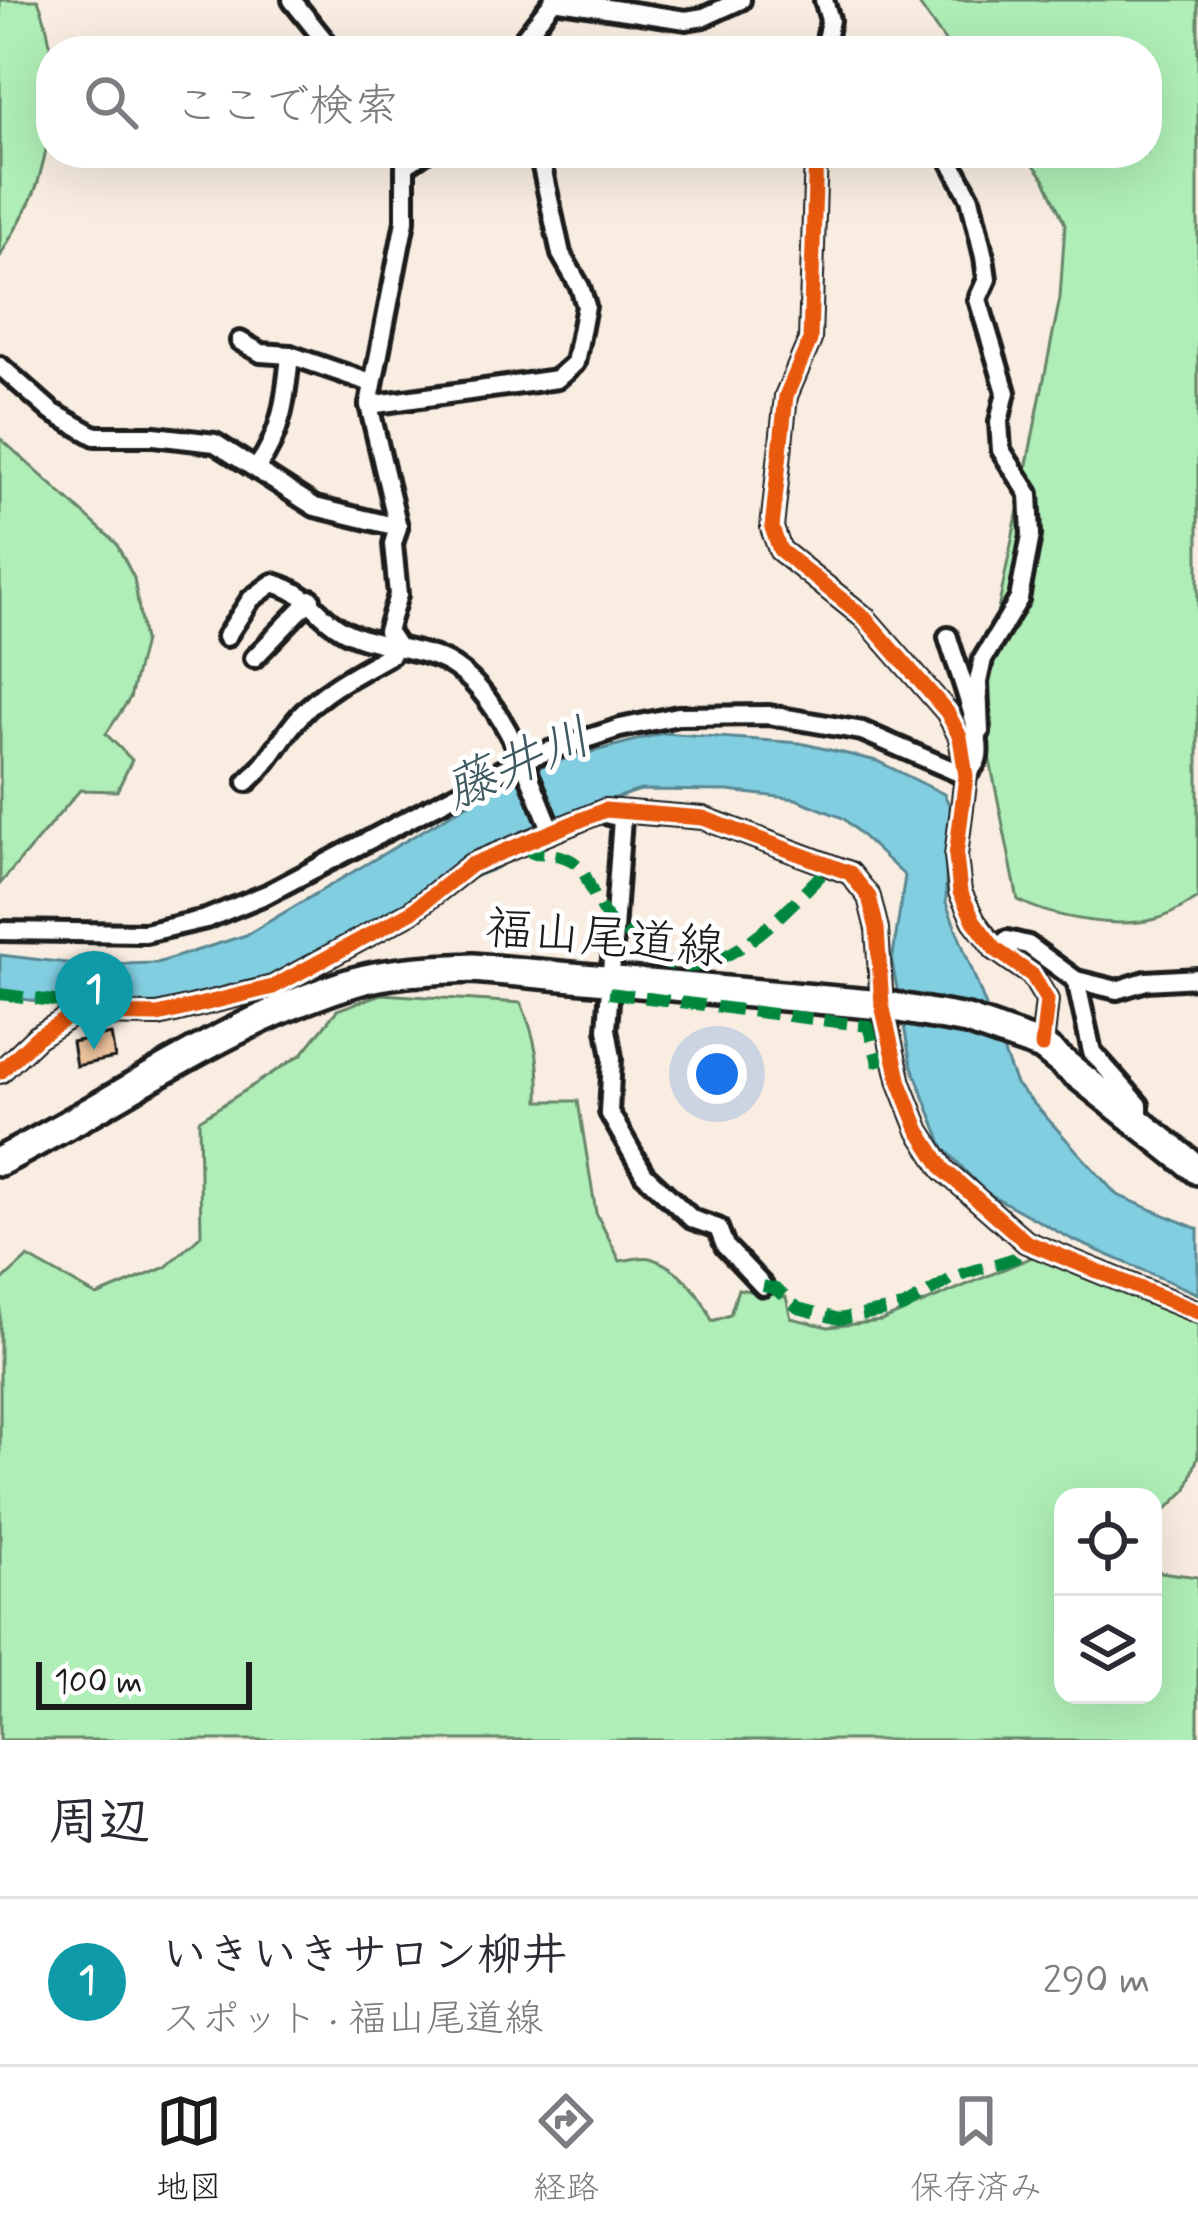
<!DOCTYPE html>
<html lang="ja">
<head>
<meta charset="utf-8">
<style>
  :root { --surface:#fff; --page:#f7f7f7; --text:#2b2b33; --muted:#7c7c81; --line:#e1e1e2; --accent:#1c1c1c }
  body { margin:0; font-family:Mynerve,"Klee One",sans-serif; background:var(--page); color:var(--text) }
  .controls { position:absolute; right:36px; bottom:36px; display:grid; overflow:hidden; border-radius:24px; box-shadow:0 12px 48px #0002 }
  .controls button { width:108px; height:108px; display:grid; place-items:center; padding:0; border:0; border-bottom:3px solid var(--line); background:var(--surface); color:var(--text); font:60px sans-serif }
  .scale { position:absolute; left:36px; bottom:30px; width:216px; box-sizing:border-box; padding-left:12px; border:6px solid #1c1c1c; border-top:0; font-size:33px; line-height:42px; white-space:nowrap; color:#1c1c1c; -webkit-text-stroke:9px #fff; paint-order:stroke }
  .you { position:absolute; left:717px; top:1074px; width:42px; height:42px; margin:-30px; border:9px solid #fff; border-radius:50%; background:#1a73e8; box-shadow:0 0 0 18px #1a73e833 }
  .badge { display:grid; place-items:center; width:78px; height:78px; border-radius:50%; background:var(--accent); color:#fff; font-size:39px; font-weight:700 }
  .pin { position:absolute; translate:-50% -99px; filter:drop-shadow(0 3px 6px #0008) }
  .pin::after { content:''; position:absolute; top:63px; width:42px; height:36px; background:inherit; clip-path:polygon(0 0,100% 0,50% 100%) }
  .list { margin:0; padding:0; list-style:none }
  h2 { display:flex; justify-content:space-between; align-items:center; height:156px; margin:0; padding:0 48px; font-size:51px }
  h2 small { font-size:39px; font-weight:400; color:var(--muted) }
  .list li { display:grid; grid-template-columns:78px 1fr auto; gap:36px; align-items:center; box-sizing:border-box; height:168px; padding:0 48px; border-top:3px solid var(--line) }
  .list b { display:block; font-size:45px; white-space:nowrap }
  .list p { margin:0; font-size:39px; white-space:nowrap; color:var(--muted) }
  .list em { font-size:39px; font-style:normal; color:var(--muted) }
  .icon { flex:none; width:66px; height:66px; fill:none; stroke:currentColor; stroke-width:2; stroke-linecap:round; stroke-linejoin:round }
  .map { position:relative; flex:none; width:1198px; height:1740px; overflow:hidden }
  .search { position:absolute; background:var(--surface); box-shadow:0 12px 48px #0002; left:36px; right:36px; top:36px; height:132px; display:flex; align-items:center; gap:30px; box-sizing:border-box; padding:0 42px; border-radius:48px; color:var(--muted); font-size:45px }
  .sheet { height:324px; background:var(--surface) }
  nav { display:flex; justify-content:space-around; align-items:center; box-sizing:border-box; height:168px; border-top:3px solid var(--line); background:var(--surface); font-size:33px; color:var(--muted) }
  nav a { display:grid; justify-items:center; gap:6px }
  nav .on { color:var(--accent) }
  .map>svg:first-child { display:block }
  .green { fill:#afeeb6; stroke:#668569; stroke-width:3 }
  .water { fill:#82cee1; stroke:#598792; stroke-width:3 }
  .building { fill:#ecc29c; stroke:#1c1c1c; stroke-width:3 }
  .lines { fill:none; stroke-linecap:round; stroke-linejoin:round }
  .street-casing { stroke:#1c1c1c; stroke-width:26 }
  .primary-casing { stroke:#1c1c1c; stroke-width:36 }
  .street { stroke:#fff; stroke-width:16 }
  .primary { stroke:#fff; stroke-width:27 }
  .quiet { stroke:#00873e; stroke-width:12; stroke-dasharray:24 12; stroke-linecap:butt }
  .cycleway-casing { stroke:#fff; stroke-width:22 }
  .cycleway { stroke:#e8590c; stroke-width:15 }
  .labels { text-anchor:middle; stroke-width:10; stroke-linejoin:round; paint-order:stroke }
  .street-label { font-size:48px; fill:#1c1c1c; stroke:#fff }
  .water-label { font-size:51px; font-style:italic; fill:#405a61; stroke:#fff }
</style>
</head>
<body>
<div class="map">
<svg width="1198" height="1740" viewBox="0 0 1198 1740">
  <rect width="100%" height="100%" fill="#f9ede1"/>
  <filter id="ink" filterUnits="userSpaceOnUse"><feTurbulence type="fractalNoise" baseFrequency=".00833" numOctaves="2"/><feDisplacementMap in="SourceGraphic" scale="24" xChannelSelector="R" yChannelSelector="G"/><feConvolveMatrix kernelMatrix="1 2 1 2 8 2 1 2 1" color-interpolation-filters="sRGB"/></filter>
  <g filter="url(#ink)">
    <!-- green -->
    <g class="green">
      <path d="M0,0H38C60,54 55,125 38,182C30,208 12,233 0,257Z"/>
      <path d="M916,0H1198V898C1185,905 1170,916 1156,919C1116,929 1053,918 1018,900L979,706L1060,298L1065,224L1044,178L1025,153H1147V51H952Z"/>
      <path d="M0,438L116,543L134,578L144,641L130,698L106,734L132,760L117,791L80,790L0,884Z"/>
      <path d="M381,994L521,1003C536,1037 540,1064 539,1101H578L596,1213L620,1261C628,1260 642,1256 650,1258C678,1266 703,1295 712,1321L730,1315L738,1289L786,1297L791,1318L828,1327L881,1321L1049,1250L1198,1315V1456L1187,1489L1153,1523V1497H1063V1695H1153V1571L1198,1577V1740H0V1283L28,1257L97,1296L166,1267L201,1235L199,1120L302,1054L337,1010Z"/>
    </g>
    <!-- water -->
    <path class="water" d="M663,733L800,743L877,761L944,794L954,815L946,861V903L1016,1084L1117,1195L1198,1229V1294L1073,1240L984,1191L944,1148L911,1064L892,962L905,876L843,818L796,799L728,791L641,790L578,809L497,868L392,910L290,970L217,993L148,1006L85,1008L0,996V955L83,965L157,963L246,935L478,798L546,764Z"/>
    <!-- building -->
    <path class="building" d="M111,1034L115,1058L76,1066L72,1042Z"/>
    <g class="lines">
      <defs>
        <g id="street">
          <path d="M292,0L333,51"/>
          <path d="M553,0L686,20L704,17L741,0"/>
          <path d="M514,51L554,0"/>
          <path d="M824,51L830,20L824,0"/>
          <path d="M816,153L810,340L786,396L772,528L780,550L865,618L947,712L960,737L966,776L956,856L960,892L974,921L995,949L1032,975L1047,1000L1042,1046"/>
          <path d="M946,153L970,198L984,257L987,279L978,299L1006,392L999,422L1001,450L1029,494L1031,535L1019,599L983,659L978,682L980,732"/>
          <path d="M240,341L261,353L290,355L371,383"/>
          <path d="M0,366L52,412L95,436H154L215,443L315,507L398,527"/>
          <path d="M369,405L557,379L575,363L586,306L580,287L561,254L539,153"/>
          <path d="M257,467C282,434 286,396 290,355"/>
          <path d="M226,637L251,599L273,583C315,596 311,611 341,629C365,644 410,647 438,658C498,682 529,777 552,831"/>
          <path d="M948,637C955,663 986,739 977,760C975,766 969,771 966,776"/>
          <path d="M397,646L387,631L398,595L393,544L398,527L369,405L405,221V166L424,153"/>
          <path d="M254,658L311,599"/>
          <path d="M247,782C272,760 281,736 302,714C326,688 360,672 391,654L397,646"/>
          <path d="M609,815L622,818L607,1029L612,1058L609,1112L644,1174L692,1219L718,1228L725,1246L763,1286"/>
          <path d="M0,931L145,933L206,919L267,894L521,760L620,728L678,716L769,715L862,731L966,776"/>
          <path d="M995,949L1007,940L1028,945L1076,980L1092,1052L1139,1105V1121"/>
          <path d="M1076,980L1117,990L1146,981L1198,978"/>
          <path d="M0,1072L37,1037L74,1014L158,1015L273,987L411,912L471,865L605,810L703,818L850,873L869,897L877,929L882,1005L900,1083L919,1131L944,1170L1026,1242L1198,1312"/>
        </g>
        <path id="primary" d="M0,1161C117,1102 227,1021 354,982C392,971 433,970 473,968L882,1005L967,1020L1042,1046L1198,1170"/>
      </defs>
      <!-- street casing -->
      <use href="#street" class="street-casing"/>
      <!-- primary casing -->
      <use href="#primary" class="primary-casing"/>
      <!-- street -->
      <use href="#street" class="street"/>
      <!-- primary -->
      <use href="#primary" class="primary"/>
      <!-- quiet -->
      <g class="quiet">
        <path d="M523,844L532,853C596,854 578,879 608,919C616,930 628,933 639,941C646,946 652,955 660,960C718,990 789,907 824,872L817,858"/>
        <path d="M609,993L868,1026L879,1066"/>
        <path d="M0,994L61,1002L74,1014"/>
        <path d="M763,1286L776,1289L798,1308L839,1319L904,1307L956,1276L1015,1258L1026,1242"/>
      </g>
      <defs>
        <g id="cycleway">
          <path d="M816,153L810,340L786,396L772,528L780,550L865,618L947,712L960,737L966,776L956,856L960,892L974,921L995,949L1032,975L1047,1000L1042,1046"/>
          <path d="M0,1072L37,1037L74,1014L158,1015L273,987L411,912L471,865L605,810L703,818L850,873L869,897L877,929L882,1005L900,1083L919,1131L944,1170L1026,1242L1198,1312"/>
        </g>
      </defs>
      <!-- cycleway casing -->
      <use href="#cycleway" class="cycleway-casing"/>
      <!-- cycleway -->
      <use href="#cycleway" class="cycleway"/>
    </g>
  </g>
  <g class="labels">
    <!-- street labels -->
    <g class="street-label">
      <text transform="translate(605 936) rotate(5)" y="17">福山尾道線</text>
    </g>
    <!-- water labels -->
    <g class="water-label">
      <text transform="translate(517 762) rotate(-23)" y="18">藤井川</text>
    </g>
  </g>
</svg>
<div class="controls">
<button><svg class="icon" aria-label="locate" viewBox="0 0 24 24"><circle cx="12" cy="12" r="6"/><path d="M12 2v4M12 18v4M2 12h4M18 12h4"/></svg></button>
<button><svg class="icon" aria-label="layers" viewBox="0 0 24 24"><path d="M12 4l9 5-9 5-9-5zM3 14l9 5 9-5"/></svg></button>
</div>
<div class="scale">100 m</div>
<div class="you"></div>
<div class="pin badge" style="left:94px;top:1050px;background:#0f9aa8">1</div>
<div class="search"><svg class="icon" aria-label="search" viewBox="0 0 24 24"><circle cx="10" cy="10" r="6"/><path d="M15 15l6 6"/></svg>ここで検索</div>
</div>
<section class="sheet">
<h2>周辺<small></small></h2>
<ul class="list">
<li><span class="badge" style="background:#0f9aa8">1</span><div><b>いきいきサロン柳井</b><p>スポット · 福山尾道線</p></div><em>290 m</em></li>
</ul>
</section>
<nav>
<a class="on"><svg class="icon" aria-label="map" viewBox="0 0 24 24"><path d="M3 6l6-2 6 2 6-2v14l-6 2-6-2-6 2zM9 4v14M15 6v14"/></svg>地図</a>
<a><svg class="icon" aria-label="directions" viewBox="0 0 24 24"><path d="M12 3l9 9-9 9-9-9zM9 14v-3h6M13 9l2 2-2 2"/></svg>経路</a>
<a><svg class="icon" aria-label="saved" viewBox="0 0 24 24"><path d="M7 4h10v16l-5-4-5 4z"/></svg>保存済み</a>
</nav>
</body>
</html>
